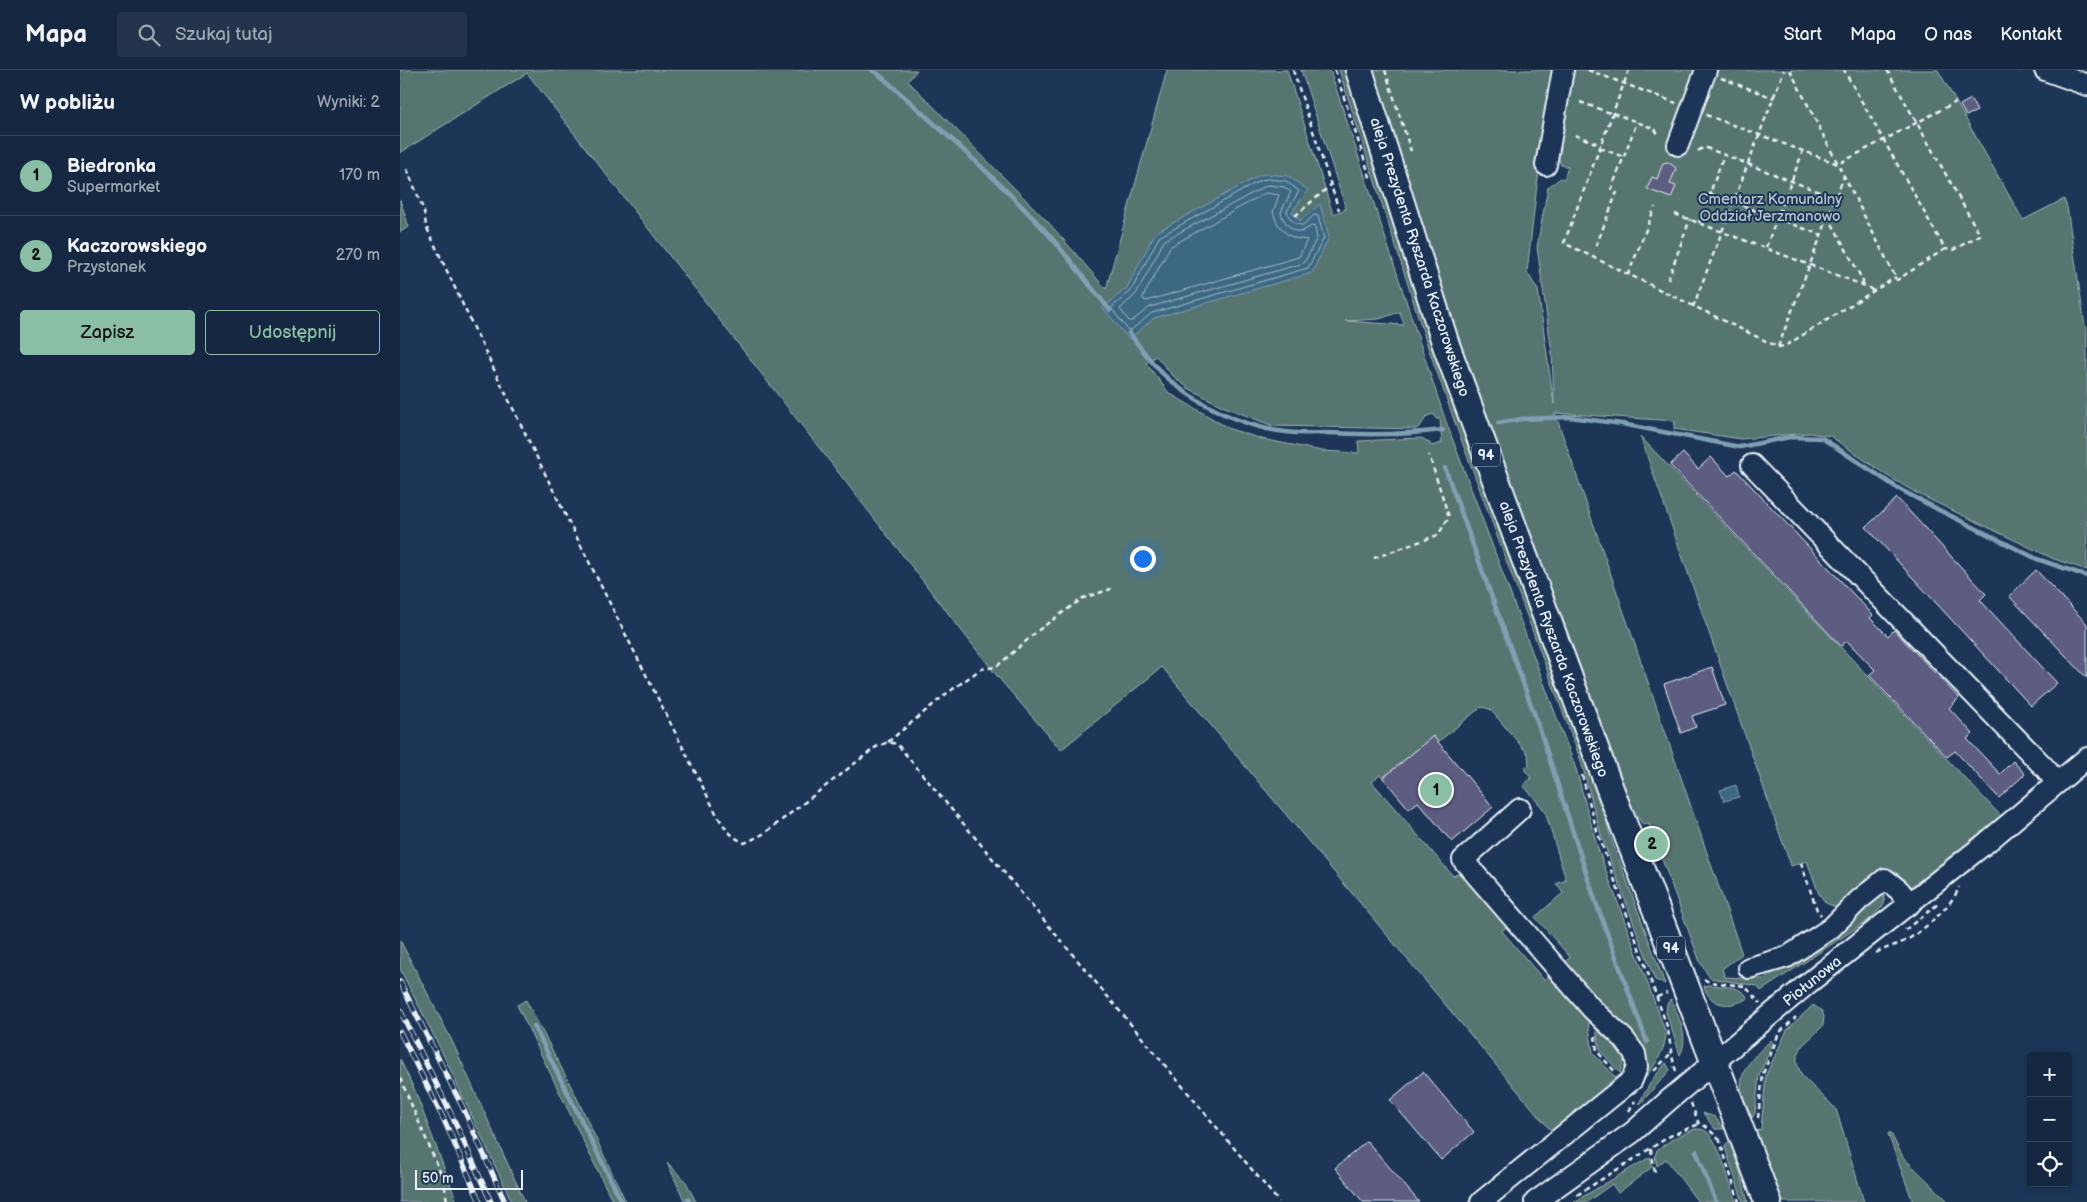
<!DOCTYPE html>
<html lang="pl">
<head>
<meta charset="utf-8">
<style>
  :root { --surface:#162841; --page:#23344c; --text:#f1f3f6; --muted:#9ea6b1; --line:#35445a; --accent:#8abfa5 }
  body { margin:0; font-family:"Balsamiq Sans",sans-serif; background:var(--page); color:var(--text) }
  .controls { position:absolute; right:15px; bottom:15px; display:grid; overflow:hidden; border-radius:5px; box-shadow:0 2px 8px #0003 }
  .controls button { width:45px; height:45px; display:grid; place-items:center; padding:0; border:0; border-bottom:1px solid var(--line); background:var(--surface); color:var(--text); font:25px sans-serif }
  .scale { position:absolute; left:15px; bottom:12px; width:108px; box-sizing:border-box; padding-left:5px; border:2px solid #e8f1f8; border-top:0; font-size:14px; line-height:18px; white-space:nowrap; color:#e8f1f8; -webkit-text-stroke:4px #1d3557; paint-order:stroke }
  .you { position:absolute; left:742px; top:488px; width:18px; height:18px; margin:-12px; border:4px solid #fff; border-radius:50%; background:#1a73e8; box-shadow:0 0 0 8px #1a73e833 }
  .badge { display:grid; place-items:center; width:32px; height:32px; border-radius:50%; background:var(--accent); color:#111; font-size:16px; font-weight:700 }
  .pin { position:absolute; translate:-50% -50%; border:2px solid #fff; box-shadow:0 1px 5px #0006 }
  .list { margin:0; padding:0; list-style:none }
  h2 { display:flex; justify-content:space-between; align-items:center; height:65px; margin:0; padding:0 20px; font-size:21px }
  h2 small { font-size:16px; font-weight:400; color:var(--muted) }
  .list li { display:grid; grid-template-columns:32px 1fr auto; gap:15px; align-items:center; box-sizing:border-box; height:80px; padding:0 20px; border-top:1px solid var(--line) }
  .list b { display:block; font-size:19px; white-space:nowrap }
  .list p { margin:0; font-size:16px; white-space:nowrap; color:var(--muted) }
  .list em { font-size:16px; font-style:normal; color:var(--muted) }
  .actions { display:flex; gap:10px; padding:15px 20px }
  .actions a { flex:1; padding:11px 0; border:1px solid var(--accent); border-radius:5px; text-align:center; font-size:18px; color:var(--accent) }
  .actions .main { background:var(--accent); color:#111 }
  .icon { flex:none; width:28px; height:28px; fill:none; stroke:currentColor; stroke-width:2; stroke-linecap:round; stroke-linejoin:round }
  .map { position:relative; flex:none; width:1687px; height:1132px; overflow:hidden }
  header { display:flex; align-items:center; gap:30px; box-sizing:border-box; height:70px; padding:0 25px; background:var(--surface); border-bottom:1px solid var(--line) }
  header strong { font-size:24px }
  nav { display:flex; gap:28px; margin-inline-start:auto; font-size:18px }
  .search { width:350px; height:45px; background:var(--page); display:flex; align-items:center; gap:12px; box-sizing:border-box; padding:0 18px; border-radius:5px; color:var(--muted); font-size:19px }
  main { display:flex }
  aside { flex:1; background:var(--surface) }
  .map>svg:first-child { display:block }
  .green { fill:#577471; stroke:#a0b2b4; fill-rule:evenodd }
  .water { fill:#3d6883; stroke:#819fb2 }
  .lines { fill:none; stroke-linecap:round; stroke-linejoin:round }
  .shore { stroke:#a4bac9; stroke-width:1 }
  .stream { stroke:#819fb2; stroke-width:4.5 }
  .building { fill:#5c5d81; stroke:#e8f1f8 }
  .minor-casing { stroke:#e8f1f8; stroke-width:24 }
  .major-casing { stroke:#e8f1f8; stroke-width:30 }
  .path { stroke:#e8f1f8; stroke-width:2.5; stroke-dasharray:5 4; stroke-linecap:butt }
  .minor { stroke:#1d3557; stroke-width:20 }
  .major { stroke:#1d3557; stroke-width:26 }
  .rail-casing { stroke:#e8f1f8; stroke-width:5.5 }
  .rail { stroke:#1d3557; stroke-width:4; stroke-dasharray:11; stroke-linecap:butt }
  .labels { text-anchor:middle; stroke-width:4; stroke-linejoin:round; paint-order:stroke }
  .shield { fill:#1d3557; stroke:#abb9c8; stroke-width:1 }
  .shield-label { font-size:14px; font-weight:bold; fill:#e8f1f8 }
  .park-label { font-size:15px; fill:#b5c5c9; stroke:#1d3557 }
  .street-label { font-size:15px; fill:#e8f1f8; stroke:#1d3557 }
</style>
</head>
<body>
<header>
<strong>Mapa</strong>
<div class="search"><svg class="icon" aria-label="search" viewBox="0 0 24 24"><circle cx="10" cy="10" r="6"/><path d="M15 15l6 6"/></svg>Szukaj tutaj</div>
<nav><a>Start</a><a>Mapa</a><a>O nas</a><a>Kontakt</a></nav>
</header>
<main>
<aside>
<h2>W pobliżu<small>Wyniki: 2</small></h2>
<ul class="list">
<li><span class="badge">1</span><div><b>Biedronka</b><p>Supermarket</p></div><em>170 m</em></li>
<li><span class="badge">2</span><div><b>Kaczorowskiego</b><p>Przystanek</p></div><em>270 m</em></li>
</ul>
<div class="actions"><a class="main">Zapisz</a><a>Udostępnij</a></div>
</aside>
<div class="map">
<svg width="1687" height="1132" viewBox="0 0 1687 1132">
  <rect width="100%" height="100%" fill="#1d3557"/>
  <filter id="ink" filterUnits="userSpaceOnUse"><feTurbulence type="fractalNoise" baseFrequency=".02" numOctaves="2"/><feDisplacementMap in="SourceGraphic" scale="10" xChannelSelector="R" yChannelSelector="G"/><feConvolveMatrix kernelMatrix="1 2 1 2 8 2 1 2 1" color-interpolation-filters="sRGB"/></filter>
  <g filter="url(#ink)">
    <!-- green -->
    <g class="green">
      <path d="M0,0H517L508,11L649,153L706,219L767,0H887L933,144L946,139L901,0H930L1045,349L1176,699L1198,779L1266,963C1265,986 1250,999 1239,1018L1234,1017C1241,1009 1251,999 1245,989L1162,895L1170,887L1135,847L1163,823L1156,814L1166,810L1145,741L1123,715L1131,708L1124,699L1129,694L1128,684L1090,639L1081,637L1038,672L1033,666L983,708L980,705L972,712L1053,806L1062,802L1110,854L1102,861L1144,910L1152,903L1187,944L1193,983L1219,1011L1153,1063L762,597L661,680L597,606L127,3L0,83ZM1000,242L1004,255L945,251L979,249ZM756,286L772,305L788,318L822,336L873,356L1016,359L1021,355L1027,346L1034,344L1036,349H1040L1042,373L1031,376L1029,372L1021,368L958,371L959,383L922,381L862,369L830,359L769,323L746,293Z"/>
      <path d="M939,0H949L1197,712L1210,765L1265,914L1255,910L1253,905L1201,765L1181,691L1058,361L1028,277Z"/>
      <path d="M969,0H1157L1137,115L1127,202L1138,220L1154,334L1152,283L1137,177L1148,117L1161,108L1164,109L1168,97L1161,95L1155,80L1170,0H1538L1623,150L1664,129L1667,137L1685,256L1687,257V500L1654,489L1518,424L1486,405L1430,366L1409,363L1341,369L1274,359L1275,351L1155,343L1342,884L1322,899L1325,907L1364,909L1402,884L1481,824L1484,826V835L1470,849L1361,921L1357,916L1310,908L1300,892L1249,754L1243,755L1222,722L1062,291Z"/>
      <path d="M0,130L9,157L0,162Z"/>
      <path d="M1240,366L1601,746L1517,816H1506L1485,797L1439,839L1426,833L1419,824L1407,791L1391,796Z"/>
      <path d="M0,870L52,971L125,1132H112L40,978L0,899Z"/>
      <path d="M1310,915C1324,917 1340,915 1348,928C1332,938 1310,938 1304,916Z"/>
      <path d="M1271,929C1278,947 1290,967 1280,985L1266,942L1267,934Z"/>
      <path d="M126,930L175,1024L226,1132H213L117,935Z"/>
      <path d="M1413,935L1422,941L1424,947L1423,956L1402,976L1397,987V994L1402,1006L1436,1039L1464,1132H1382L1356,1061L1361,1059L1366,1005L1387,960Z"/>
      <path d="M1195,954L1219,973L1225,986L1220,1003L1200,980Z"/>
      <path d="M1371,970L1373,973L1359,1006L1355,1043L1352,1048C1349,1040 1344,1031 1342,1022C1337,1000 1356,985 1371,970Z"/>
      <path d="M0,989L15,1021L57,1132H0Z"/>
      <path d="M1266,993L1270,1000L1240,1034L1239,1033L1252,1010Z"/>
      <path d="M1303,1043L1315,1047L1324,1059H1315Z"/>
      <path d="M1295,1059C1301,1059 1305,1059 1309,1064C1321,1077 1330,1115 1336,1132H1298L1266,1089L1257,1096L1255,1086L1257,1080L1274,1068Z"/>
      <path d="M1490,1062L1503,1087L1549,1132H1513L1488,1064Z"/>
      <path d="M1332,1071L1348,1132H1343L1325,1077L1327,1073Z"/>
      <path d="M1250,1087L1252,1097L1218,1123L1212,1114L1187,1132H1174Z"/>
      <path d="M267,1092L286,1112L296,1132H285Z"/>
    </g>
    <!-- water -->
    <g class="water">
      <path d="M867,104L888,106L908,120L892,142L900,151L920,134L929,167L912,203L754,248L729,269L703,238L727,218L755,163L860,105Z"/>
      <path d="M1336,715L1339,727L1324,731L1320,720Z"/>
    </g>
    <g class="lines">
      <!-- shore -->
      <g class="shore">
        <path d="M868,109L886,111L899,121L887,141C888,148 896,156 903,155L914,145L918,146L924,168L908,198L752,243L731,260H728L711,238L731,221L759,167L861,110Z"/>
        <path d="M868,115L884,117L891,122L881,142C882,151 891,161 901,162L912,156L915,157L917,168L904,193L750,237L732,251H729L720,239L736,224L764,171Z"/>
        <path d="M866,123L879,125L873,142L877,153L887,164L894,168L907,170L899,187L746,231L744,230L743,227L770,177Z"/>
      </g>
      <!-- stream -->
      <g class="stream">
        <path d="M472,0L482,7C539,58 597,108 649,165C670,189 689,215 710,240"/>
        <path d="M729,263C740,277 751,292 763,304C793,333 845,358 886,362C900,364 914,363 928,363C967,365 1004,365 1043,360"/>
        <path d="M1098,353L1122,349L1170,347L1222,354L1340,377L1390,367L1422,368L1499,419L1539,440L1637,489L1687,506"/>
        <path d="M1045,398L1139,657L1195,830L1247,972"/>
        <path d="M134,956L222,1132"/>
        <path d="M1296,1081L1316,1132"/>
        <path d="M288,1129L289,1132"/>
      </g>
    </g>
    <!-- building -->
    <g class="building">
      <path d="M1571,29L1577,41L1566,46L1560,35Z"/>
      <path d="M1268,92L1276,98L1270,114L1276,116L1271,128L1247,119L1252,107L1257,109L1263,93Z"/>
      <path d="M1283,383L1298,399L1311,387L1329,406L1336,400L1473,545L1470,548L1488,566L1494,560L1559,628L1549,638L1573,664L1567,669L1600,704L1613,691L1625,704L1599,728L1555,681L1547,687L1469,605L1475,600L1447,571L1441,576L1270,395Z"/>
      <path d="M1497,428L1586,524L1580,530L1657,613L1631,636L1466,457Z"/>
      <path d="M1636,500L1687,554V608L1609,526Z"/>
      <path d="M1312,597L1325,635L1292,646L1296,657L1281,663L1264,614Z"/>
      <path d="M1033,666L1093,737L1052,772L1018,732L1009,739L983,708Z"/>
      <path d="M1023,1002L1074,1062L1041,1090L990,1030Z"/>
      <path d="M967,1071L1019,1132H963L935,1098Z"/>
    </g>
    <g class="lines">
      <defs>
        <g id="minor">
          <path d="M1645,0L1687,15"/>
          <path d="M1278,75L1306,0"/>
          <path d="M1146,95L1163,0"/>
          <path d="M1352,395L1646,699L1657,713"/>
          <path d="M1349,898L1387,887L1431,858L1459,830L1485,809L1499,820L1510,834"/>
          <path d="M1081,1132L1232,1010L1237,997L1235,984L1224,969L1192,939L1063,790L1120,739"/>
          <path d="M1135,1132L1233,1062L1269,1030L1406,915L1586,773L1687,688"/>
        </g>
        <path id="major" d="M959,0L1046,275L1210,719L1368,1132"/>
      </defs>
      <!-- minor casing -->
      <use href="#minor" class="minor-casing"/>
      <!-- major casing -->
      <use href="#major" class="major-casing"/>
      <!-- path -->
      <g class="path">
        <path d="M893,0L939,140"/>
        <path d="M935,0L971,110"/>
        <path d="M985,0L1011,81"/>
        <path d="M1188,0L1276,33"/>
        <path d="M1229,0L1164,173L1378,277L1444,106"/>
        <path d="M1390,0L1497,210L1545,179L1444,0"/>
        <path d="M1487,0L1580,165L1553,180L1545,179"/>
        <path d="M1620,1L1621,0"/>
        <path d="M1321,8L1374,28"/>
        <path d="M1180,32L1213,44"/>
        <path d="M1213,43L1255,59L1259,66"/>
        <path d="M1306,45L1438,94L1556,32"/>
        <path d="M1175,65L1201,75"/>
        <path d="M1200,78L1224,87"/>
        <path d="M1298,81L1304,77L1435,128"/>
        <path d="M7,99L24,141L26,156C118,355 219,551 318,747C326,759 332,768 345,773L365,763L476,677L488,672L497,674L879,1132"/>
        <path d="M1211,120L1237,52"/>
        <path d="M1309,123L1421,165"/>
        <path d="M1275,144L1468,217L1473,221"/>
        <path d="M895,146L931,115"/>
        <path d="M1428,146L1463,211V215"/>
        <path d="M1299,153L1324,85"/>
        <path d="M1196,176L1217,122"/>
        <path d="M1366,177L1403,81"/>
        <path d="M1228,205L1255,137"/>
        <path d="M1268,210L1290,149"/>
        <path d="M1293,237L1384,0"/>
        <path d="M1378,277L1385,276L1496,207"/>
        <path d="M974,488L1038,465L1049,447L1029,385"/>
        <path d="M488,672L546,624L581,599L596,597L640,559L683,528L711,519"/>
        <path d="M1182,705L1197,761L1267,956C1270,969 1272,993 1277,1003"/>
        <path d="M1401,793L1417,840L1421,845"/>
        <path d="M1505,860L1538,834"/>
        <path d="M1476,883C1483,879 1490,877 1498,874C1517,867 1553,836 1559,817"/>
        <path d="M1304,909L1309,912L1345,916L1360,933"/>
        <path d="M1257,927L1267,923"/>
        <path d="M1195,966L1197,981L1216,1003"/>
        <path d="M1254,1001L1273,981"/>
        <path d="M0,1008L44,1111L47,1132"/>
        <path d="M1291,1033L1299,1054L1305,1056L1318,1068"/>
        <path d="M1229,1041L1235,1031"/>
        <path d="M1358,1048L1363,1004L1379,963L1396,947"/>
        <path d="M1319,1068L1339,1132"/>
        <path d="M1251,1079L1255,1103"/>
        <path d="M1177,1125L1270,1066L1299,1054"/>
      </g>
      <!-- minor -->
      <use href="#minor" class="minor"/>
      <!-- major -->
      <use href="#major" class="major"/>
      <defs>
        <g id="rail">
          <path d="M0,912L65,1042L105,1132"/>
          <path d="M0,940L53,1048L91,1132"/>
          <path d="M0,962L45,1052L80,1132"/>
        </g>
      </defs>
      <!-- rail casing -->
      <use href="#rail" class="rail-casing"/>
      <!-- rail -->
      <use href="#rail" class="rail"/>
    </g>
  </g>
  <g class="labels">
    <!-- shield labels -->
    <g class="shield">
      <rect x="1072" y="373.5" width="28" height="23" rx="4"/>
      <rect x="1257" y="866.5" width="28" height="23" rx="4"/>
    </g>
    <g class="shield-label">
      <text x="1086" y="390">94</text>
      <text x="1271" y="883">94</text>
    </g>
    <!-- park labels -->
    <g class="park-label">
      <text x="1370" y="134">Cmentarz Komunalny<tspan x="1370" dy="17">Oddział Jerzmanowo</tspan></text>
    </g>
    <!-- street labels -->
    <g class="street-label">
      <text transform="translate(1020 187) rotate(72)" y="5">aleja Prezydenta Ryszarda Kaczorowskiego</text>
      <text transform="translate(1154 569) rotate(70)" y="5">aleja Prezydenta Ryszarda Kaczorowskiego</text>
      <text transform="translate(1412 911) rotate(-39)" y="5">Piołunowa</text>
    </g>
  </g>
</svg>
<div class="controls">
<button>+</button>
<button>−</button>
<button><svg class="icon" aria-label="locate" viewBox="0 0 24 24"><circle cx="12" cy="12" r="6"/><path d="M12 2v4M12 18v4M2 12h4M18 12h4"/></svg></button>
</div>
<div class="scale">50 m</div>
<div class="you"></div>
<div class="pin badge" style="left:1036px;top:720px">1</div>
<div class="pin badge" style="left:1252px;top:774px">2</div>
</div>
</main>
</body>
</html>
